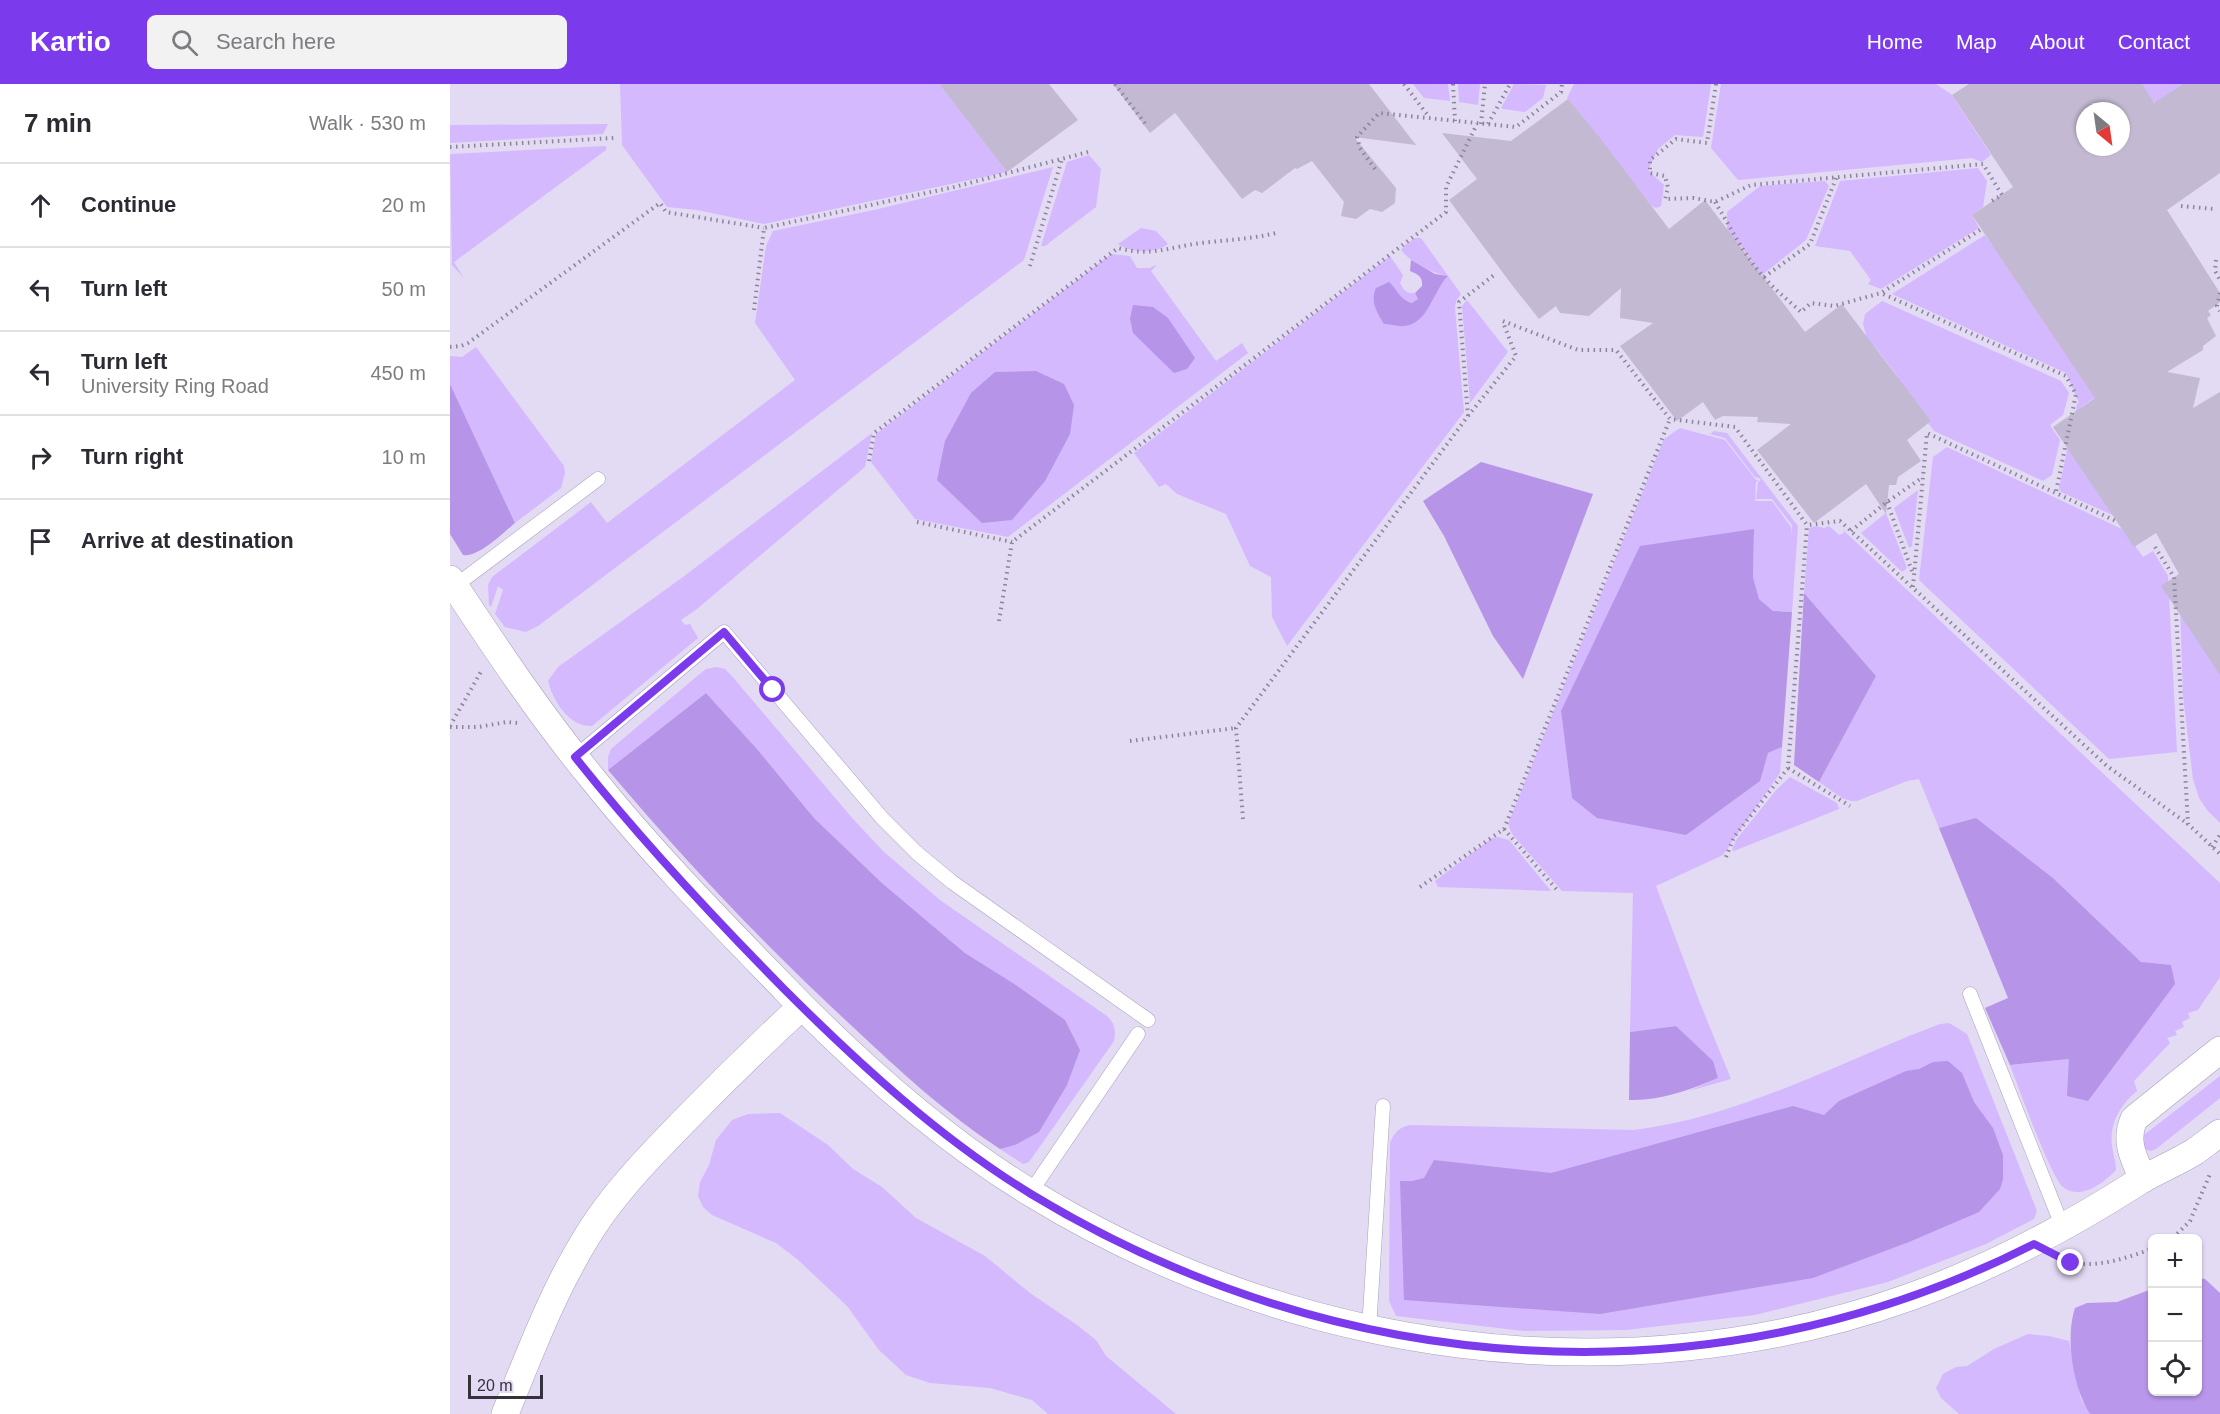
<!DOCTYPE html>
<html lang="en">
<head>
<meta charset="utf-8">
<style>
  :root { --surface:#fff; --page:#f2f2f3; --text:#2b2b33; --muted:#7c7c81; --line:#e1e1e2; --accent:#7c3aed }
  body { margin:0; font-family:Helvetica,sans-serif; background:var(--page); color:var(--text) }
  .controls { position:absolute; right:18px; bottom:18px; display:grid; overflow:hidden; border-radius:9px; box-shadow:0 2px 4px #0004 }
  .controls button { width:54px; height:54px; display:grid; place-items:center; padding:0; border:0; border-bottom:2px solid var(--line); background:var(--surface); color:var(--text); font:30px sans-serif }
  .compass { position:absolute; left:1626px; top:18px; width:54px; height:54px; border-radius:50%; background:var(--surface); box-shadow:0 2px 4px #0004; rotate:151deg }
  .scale { position:absolute; left:18px; bottom:15px; width:75px; box-sizing:border-box; padding-left:6px; border:3px solid #36323d; border-top:0; font-size:16px; line-height:21px; white-space:nowrap; color:#36323d; -webkit-text-stroke:4px #e3daf4; paint-order:stroke }
  .stop { position:absolute; width:18px; height:18px; margin:-14px; border:4px solid #7c3aed; border-radius:50%; background:#fff }
  .stop.end { background:#7c3aed; border-color:#fff; box-shadow:0 2px 6px #0008 }
  .list { margin:0; padding:0; list-style:none }
  h2 { display:flex; justify-content:space-between; align-items:center; height:78px; margin:0; padding:0 24px; font-size:26px }
  h2 small { font-size:20px; font-weight:400; color:var(--muted) }
  .list li { display:grid; grid-template-columns:39px 1fr auto; gap:18px; align-items:center; box-sizing:border-box; height:84px; padding:0 24px; border-top:2px solid var(--line) }
  .list b { display:block; font-size:22px; white-space:nowrap }
  .list p { margin:0; font-size:20px; white-space:nowrap; color:var(--muted) }
  .list em { font-size:20px; font-style:normal; color:var(--muted) }
  .icon { flex:none; width:33px; height:33px; fill:none; stroke:currentColor; stroke-width:2; stroke-linecap:round; stroke-linejoin:round }
  .map { position:relative; flex:none; width:1770px; height:1330px; overflow:hidden }
  header { display:flex; align-items:center; gap:36px; box-sizing:border-box; height:84px; padding:0 30px; background:var(--accent); color:#fff }
  header strong { font-size:28px }
  nav { display:flex; gap:33px; margin-inline-start:auto; font-size:21px }
  .search { width:420px; height:54px; background:var(--page); display:flex; align-items:center; gap:15px; box-sizing:border-box; padding:0 21px; border-radius:9px; color:var(--muted); font-size:22px }
  main { display:flex }
  aside { flex:1; background:var(--surface) }
  .map>svg:first-child { display:block }
  .green { fill:#d4b9fe }
  .forest { fill:#b694e7 }
  .water { fill:#b997eb }
  .building { fill:#c3b9d3; fill-rule:evenodd }
  .lines { fill:none; stroke-linecap:round; stroke-linejoin:round }
  .service-casing { stroke:#a9a0b9; stroke-width:15 }
  .minor-casing { stroke:#a9a0b9; stroke-width:28 }
  .path { stroke:#8b8597; stroke-width:4; stroke-dasharray:1.5 4.5; stroke-linecap:butt }
  .service { stroke:#fff; stroke-width:14 }
  .minor { stroke:#fff; stroke-width:27 }
  .route { stroke:#7c3aed; stroke-width:8 }
</style>
</head>
<body>
<header>
<strong>Kartio</strong>
<div class="search"><svg class="icon" aria-label="search" viewBox="0 0 24 24"><circle cx="10" cy="10" r="6"/><path d="M15 15l6 6"/></svg>Search here</div>
<nav><a>Home</a><a>Map</a><a>About</a><a>Contact</a></nav>
</header>
<main>
<aside>
<h2>7 min<small>Walk · 530 m</small></h2>
<ul class="list">
<li><svg class="icon" aria-label="ahead" viewBox="0 0 24 24"><path d="M12 20V5M6 11l6-6 6 6"/></svg><div><b>Continue</b></div><em>20 m</em></li>
<li><svg class="icon" aria-label="left" viewBox="0 0 24 24"><path d="M17 20v-9H6M10 6l-5 5 5 5"/></svg><div><b>Turn left</b></div><em>50 m</em></li>
<li><svg class="icon" aria-label="left" viewBox="0 0 24 24"><path d="M17 20v-9H6M10 6l-5 5 5 5"/></svg><div><b>Turn left</b><p>University Ring Road</p></div><em>450 m</em></li>
<li><svg class="icon" aria-label="right" viewBox="0 0 24 24"><path d="M7 20v-9h11M14 6l5 5-5 5"/></svg><div><b>Turn right</b></div><em>10 m</em></li>
<li><svg class="icon" aria-label="arrive" viewBox="0 0 24 24"><path d="M6 21V4h12l-3 4 3 4H6"/></svg><div><b>Arrive at destination</b></div></li>
</ul>
</aside>
<div class="map">
<svg width="1770" height="1330" viewBox="0 0 1770 1330">
  <rect width="100%" height="100%" fill="#e3daf4"/>
  <!-- green -->
  <g class="green">
    <path d="M170,0H489L557,88L314,140L247,126L217,123L172,61Z"/>
    <path d="M963,0H998L1000,17L974,14Z"/>
    <path d="M1008,0H1030L1028,21L1009,18Z"/>
    <path d="M1064,0L1096,1L1093,14L1075,28L1053,25L1051,24Z"/>
    <path d="M1124,0H1261L1253,53L1225,51L1208,65L1198,86L1214,101L1211,122L1206,124L1202,122L1186,102L1181,104L1174,87L1117,14Z"/>
    <path d="M1271,0H1486L1501,10L1541,71L1532,78L1522,74L1288,96L1261,64Z"/>
    <path d="M1692,0H1733L1709,16V20L1694,13Z"/>
    <path d="M158,40L153,50L0,59V41Z"/>
    <path d="M156,62V66L4,178L14,194L2,181L0,70Z"/>
    <path d="M639,71L651,85L646,123L595,162H591L617,78Z"/>
    <path d="M603,83L574,176L88,542L76,548L55,543L45,530L53,506L48,502L41,523L39,521L38,501L42,493L141,418L157,439L345,296L305,239L316,162L323,147L424,126Z"/>
    <path d="M1528,84L1537,97L1533,123L1522,131L1529,144L1431,205L1418,200L1421,196L1400,167L1365,162L1390,97Z"/>
    <path d="M1375,97L1379,102L1356,156L1312,191L1290,161L1277,162V128L1310,102Z"/>
    <path d="M691,144L706,147L718,160C705,170 681,169 668,160Z"/>
    <path d="M1561,149L1662,302L1631,323V349L1665,432L1611,408L1609,404L1627,320L1629,319L1616,289L1442,210L1535,151L1542,161Z"/>
    <path d="M965,154H971L1011,210L1006,217L1005,224L1014,328L837,562L822,533L821,493L800,482L776,430L727,410L716,400L709,403L684,369L940,172L953,191L950,199C954,206 956,210 965,209L968,215L962,219C953,216 949,213 945,204L925,224L981,220L989,200L997,192C981,188 962,180 951,166L955,161Z"/>
    <path d="M661,170L680,172L687,184H700L705,181L706,182L701,187L766,277L792,259L798,269L558,453L465,435L421,378L426,350Z"/>
    <path d="M1017,216L1058,268L1020,319L1012,222Z"/>
    <path d="M1432,217L1611,297L1619,309L1613,331L1600,341L1610,356L1602,391L1593,397L1484,347L1478,339L1481,337L1459,309L1445,296L1448,293L1426,264L1413,254L1416,251L1413,240L1415,230Z"/>
    <path d="M26,263L114,382L115,389L111,404L65,439L0,300V272L12,273Z"/>
    <path d="M1230,344L1275,356L1306,396H1309L1306,398L1305,417H1322L1341,443V454L1342,441L1322,415H1306L1308,398L1311,396L1309,394L1305,393L1275,354L1260,350L1264,347L1277,349L1348,442L1342,528L1322,527L1309,515L1303,493L1304,445L1111,627L1122,714L1318,669L1332,663L1330,689L1273,771L1206,802L1250,919L1281,995L1239,1007L1268,994L1262,977L1226,942L1180,948L1183,809L1112,807L1062,750L1058,740L1214,355Z"/>
    <path d="M422,349L415,383L247,525L231,536L235,541L240,540L248,554L142,642C119,643 103,617 98,597L108,583L233,493Z"/>
    <path d="M1497,363L1674,446L1693,473L1703,467L1718,492L1727,668L1659,675L1469,496L1483,373Z"/>
    <path d="M1468,406L1462,462L1459,464L1444,424Z"/>
    <path d="M1436,429L1457,484L1452,488L1411,449Z"/>
    <path d="M1366,442L1374,444L1379,442L1389,451L1394,449L1393,446L1770,799V893L1748,926L1738,929L1740,934L1732,938L1734,943L1725,947L1727,951L1717,954L1720,959L1684,997L1687,1007C1671,1020 1659,1039 1662,1062C1663,1070 1666,1078 1666,1086C1654,1099 1631,1116 1614,1104C1601,1095 1568,1001 1560,981L1619,975L1691,878L1603,794L1526,735L1489,744L1469,695L1457,697L1407,717H1401L1392,714L1369,698L1426,592L1354,509L1359,444Z"/>
    <path d="M1729,490L1770,550V739L1757,726L1749,714L1743,695L1733,612Z"/>
    <path d="M267,583L275,585L281,591L403,735L434,768L490,816L657,932C665,939 666,947 664,957L579,1078L573,1080L550,1065L557,1063L614,936L566,901L515,869L432,799L364,734L307,665L256,609L158,686V673L161,665L246,593L256,585Z"/>
    <path d="M1340,693L1387,719L1389,725L1284,767L1282,766L1286,756L1327,705Z"/>
    <path d="M1048,753L1059,756L1101,807L988,803L985,797L1042,754Z"/>
    <path d="M1499,939L1517,950L1587,1127L1584,1135L1536,1160L1438,1198L1305,1231L1176,1246L1074,1247L946,1232L939,1217L940,1059C944,1049 949,1043 960,1041L1184,1046C1278,1035 1372,988 1459,952L1490,940Z"/>
    <path d="M1770,992V1014L1706,1065L1701,1067L1695,1065L1692,1053L1694,1051Z"/>
    <path d="M330,1029L378,1061L403,1085L432,1103L466,1134L535,1172L580,1209L627,1241L646,1256L656,1272L726,1330H598L582,1316L540,1304L480,1299L456,1291L429,1266L397,1222L347,1175L326,1159L262,1131L253,1123L248,1112L250,1098L259,1081L266,1056L282,1036L298,1030Z"/>
    <path d="M1578,1250L1599,1252L1619,1257L1631,1315L1640,1330H1509L1491,1314L1486,1304L1493,1290L1506,1283L1517,1282L1544,1265Z"/>
  </g>
  <!-- forest -->
  <g class="forest">
    <path d="M961,176L985,190L998,192C983,206 979,240 954,242C948,243 940,240 934,240C927,228 920,218 926,204L939,198C948,206 949,215 962,219L968,215L965,209L972,202C973,193 968,190 960,187Z"/>
    <path d="M683,221L703,223L718,234L745,274L737,285L724,289L683,249L680,235Z"/>
    <path d="M586,287L614,300L624,321L620,350L595,397L562,436L532,439L487,396L495,357L521,309L545,288Z"/>
    <path d="M0,300L65,439C53,449 28,474 13,471L0,450Z"/>
    <path d="M1031,378L1143,410L1073,595L1043,552L994,452L973,417Z"/>
    <path d="M1304,445L1303,493L1309,515L1323,527L1342,528L1332,663L1318,669L1310,697L1236,751L1147,734L1122,714L1111,627L1190,462Z"/>
    <path d="M1354,509L1426,592L1369,698L1344,681Z"/>
    <path d="M256,609L307,665L364,734L432,799L515,869L566,901L615,936L630,966L617,1001L589,1048L565,1061L550,1065C496,1030 450,987 403,943C316,863 235,777 158,686Z"/>
    <path d="M1526,734L1603,794L1691,878L1721,881L1725,900L1638,1017L1617,1012L1619,975L1560,981L1535,924L1558,914L1489,744Z"/>
    <path d="M1226,942L1263,977L1268,994C1240,1006 1210,1017 1179,1016L1180,948Z"/>
    <path d="M1498,977L1512,989L1524,1018L1543,1044L1553,1071V1095L1550,1105L1529,1128L1459,1158L1363,1194L1150,1230L954,1216L950,1097H962L974,1094L984,1076L1101,1089L1343,1022L1374,1031L1389,1017L1456,987L1469,985L1483,978Z"/>
  </g>
  <!-- water -->
  <path class="water" d="M1748,1194L1755,1195L1770,1209V1330H1640C1623,1303 1615,1254 1625,1224L1637,1219L1667,1218L1702,1205V1308H1748Z"/>
  <!-- building -->
  <g class="building">
    <path d="M489,0H599L628,36L557,88Z"/>
    <path d="M663,0H919L966,61L904,53L946,104L945,119L932,128L920,125L906,135L891,132L894,118L862,77L847,85L845,84L812,109L805,106L792,115L725,29L700,49Z"/>
    <path d="M1519,0H1692L1704,19L1733,0H1770V89L1717,126L1770,209V218L1758,227L1761,231L1757,234L1766,252L1753,262V266L1717,288L1750,294L1743,324L1770,308V591L1711,502L1729,490L1706,449L1684,463L1603,343L1645,314L1522,131L1563,103L1502,11ZM1635,27H1671V63H1635Z"/>
    <path d="M1118,15L1150,54L1219,145L1255,116L1355,248L1392,220L1481,337L1457,356L1471,377L1448,393L1446,401H1439L1436,430L1416,400L1364,439L1307,366L1341,340L1307,338L1308,333L1273,332L1265,336L1253,318L1227,337L1170,262L1203,239L1170,234L1171,204L1139,232L1110,229L1106,222L1089,235L1062,201L999,116L1027,95L992,49L1061,57Z"/>
  </g>
  <g class="lines">
    <defs>
      <g id="service">
        <path d="M5,502L148,395"/>
        <path d="M125,673L274,548L432,734L467,769L502,798L698,936"/>
        <path d="M1520,910L1613,1144"/>
        <path d="M580,1109L688,950"/>
        <path d="M919,1246L933,1022"/>
      </g>
      <g id="minor">
        <path d="M0,495C45,563 90,631 142,694C202,769 269,837 336,906C408,980 492,1055 581,1109C842,1269 1169,1317 1460,1213C1541,1184 1616,1144 1688,1098C1706,1087 1726,1079 1744,1068C1753,1062 1761,1055 1770,1049"/>
        <path d="M1693,1095C1684,1075 1674,1057 1684,1035L1770,966"/>
        <path d="M55,1330C82,1264 107,1196 147,1137C173,1099 205,1067 237,1034C274,996 312,959 351,923"/>
      </g>
    </defs>
    <!-- service casing -->
    <use href="#service" class="service-casing"/>
    <!-- minor casing -->
    <use href="#minor" class="minor-casing"/>
    <!-- path -->
    <g class="path">
      <path d="M665,0L697,42"/>
      <path d="M954,0L979,33"/>
      <path d="M1003,0L1005,37"/>
      <path d="M1266,0L1257,59L1226,55L1200,76V89L1215,92L1218,104L1215,115L1244,114L1265,118L1301,101L1533,80L1552,111L1540,118"/>
      <path d="M1031,40L1035,0"/>
      <path d="M1038,40L1060,0"/>
      <path d="M0,63L164,54"/>
      <path d="M925,85L910,64L907,53L929,29L1066,43L1111,8L1112,0"/>
      <path d="M1265,118C1281,143 1293,171 1314,193C1325,206 1339,217 1351,228L1361,219L1384,222L1431,209"/>
      <path d="M1731,122L1764,125"/>
      <path d="M1530,146L1431,209L1616,292L1626,310L1606,408"/>
      <path d="M1766,176L1765,187L1770,196"/>
      <path d="M580,182L612,75"/>
      <path d="M1314,193L1360,160L1387,92"/>
      <path d="M1770,209L1767,222L1770,227"/>
      <path d="M304,226L314,144L504,103L642,67"/>
      <path d="M1053,237L1128,266H1166L1220,335L1285,343L1357,441L1390,437L1657,682L1738,740"/>
      <path d="M0,263L11,262L18,259L210,119L216,128L314,144"/>
      <path d="M1018,332L1009,218L1044,191"/>
      <path d="M419,377L424,349L668,164C701,173 719,163 751,159C777,156 801,155 826,149"/>
      <path d="M1437,418L1463,490"/>
      <path d="M467,438L562,458"/>
      <path d="M1401,447L1437,418L1473,393"/>
      <path d="M1705,463L1724,493L1738,740L1770,770"/>
      <path d="M1463,503L1477,349L1668,438"/>
      <path d="M549,537L562,458L996,128V103L1027,40"/>
      <path d="M0,642L32,586"/>
      <path d="M0,643H28L57,638L68,639"/>
      <path d="M680,657L786,644"/>
      <path d="M1338,684L1400,722"/>
      <path d="M793,735L786,644L1018,332L1066,272L1053,238"/>
      <path d="M1054,745L1108,807"/>
      <path d="M1762,763L1770,751"/>
      <path d="M1276,773L1284,753L1338,684L1357,441"/>
      <path d="M970,803L1054,745L1220,335"/>
      <path d="M1723,1154L1740,1137L1760,1090"/>
      <path d="M1610,1175C1641,1187 1673,1175 1702,1165"/>
    </g>
    <!-- service -->
    <use href="#service" class="service"/>
    <!-- minor -->
    <use href="#minor" class="minor"/>
  </g>
  <g class="lines">
    <!-- route -->
    <path class="route" d="M323,606L274,548L125,673C190,755 261,831 334,905C409,980 491,1055 581,1110C888,1296 1261,1324 1584,1160L1621,1179"/>
  </g>
</svg>
<div class="controls">
<button>+</button>
<button>−</button>
<button><svg class="icon" aria-label="locate" viewBox="0 0 24 24"><circle cx="12" cy="12" r="6"/><path d="M12 2v4M12 18v4M2 12h4M18 12h4"/></svg></button>
</div>
<svg class="compass" viewBox="-18 -18 36 36"><path d="M0-13l5 13h-10z" fill="#e53935"/><path d="M0 13l5-13h-10z" fill="#7c7c81"/></svg>
<div class="scale">20 m</div>
<div class="stop" style="left:323px;top:606px"></div>
<div class="stop end" style="left:1621px;top:1179px"></div>
</div>
</main>
</body>
</html>
